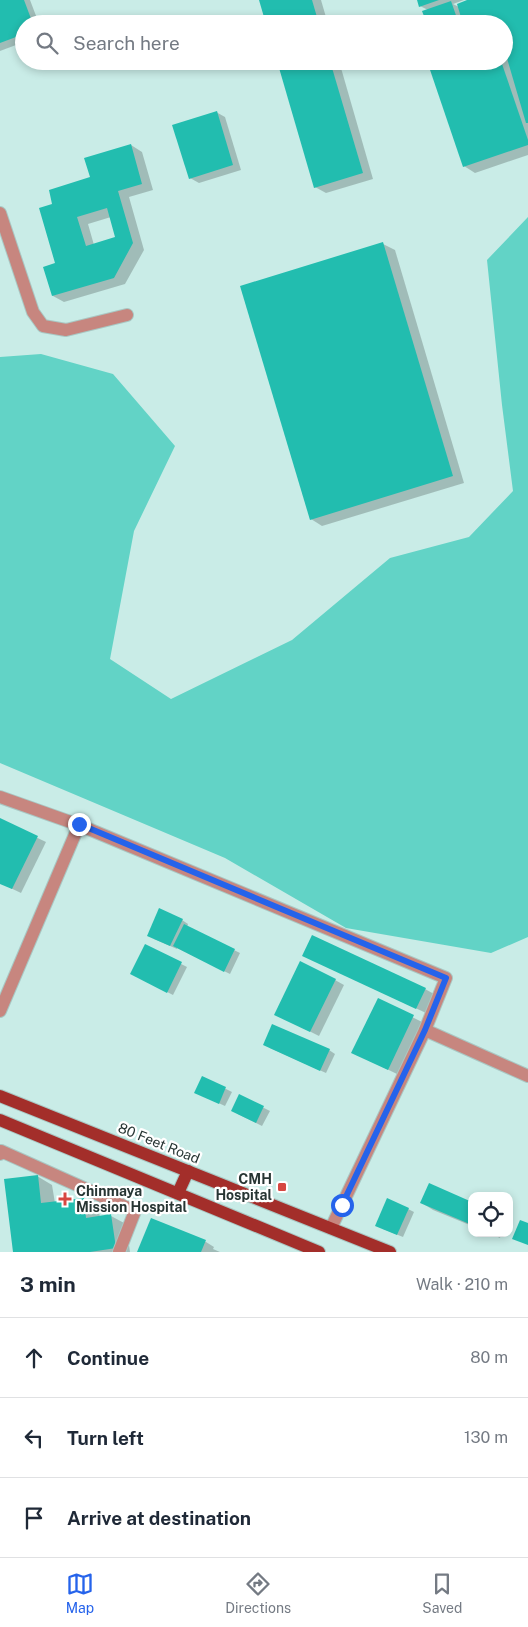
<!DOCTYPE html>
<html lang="en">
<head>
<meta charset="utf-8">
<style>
  :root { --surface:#fff; --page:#f6f6f7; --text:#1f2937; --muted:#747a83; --line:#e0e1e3; --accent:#2563eb }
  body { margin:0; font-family:"Public Sans",sans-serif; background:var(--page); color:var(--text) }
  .controls { position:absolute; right:15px; bottom:15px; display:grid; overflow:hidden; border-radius:10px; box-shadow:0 2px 8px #0003 }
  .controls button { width:45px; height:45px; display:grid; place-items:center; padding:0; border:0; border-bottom:1px solid var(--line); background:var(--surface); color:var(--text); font:25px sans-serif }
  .stop { position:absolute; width:15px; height:15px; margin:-11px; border:4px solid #2563eb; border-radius:50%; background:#fff }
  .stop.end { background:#2563eb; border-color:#fff; box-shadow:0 1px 5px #0008 }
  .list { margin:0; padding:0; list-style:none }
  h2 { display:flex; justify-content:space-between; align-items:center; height:65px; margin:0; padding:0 20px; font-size:21px }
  h2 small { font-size:16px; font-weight:400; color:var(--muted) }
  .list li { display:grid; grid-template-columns:32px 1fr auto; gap:15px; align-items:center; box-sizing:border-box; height:80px; padding:0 20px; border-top:1px solid var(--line) }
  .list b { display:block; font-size:19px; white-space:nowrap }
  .list em { font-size:16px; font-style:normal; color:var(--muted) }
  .icon { flex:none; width:28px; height:28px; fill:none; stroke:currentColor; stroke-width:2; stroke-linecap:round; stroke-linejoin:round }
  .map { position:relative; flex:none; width:528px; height:1252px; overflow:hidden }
  .search { position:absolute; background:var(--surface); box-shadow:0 2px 8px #0003; left:15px; right:15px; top:15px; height:55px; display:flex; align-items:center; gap:12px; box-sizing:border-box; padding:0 18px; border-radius:28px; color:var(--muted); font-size:19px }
  .sheet { height:305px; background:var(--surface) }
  nav { display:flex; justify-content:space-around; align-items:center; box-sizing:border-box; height:70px; border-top:1px solid var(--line); background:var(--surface); font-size:14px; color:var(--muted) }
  nav a { display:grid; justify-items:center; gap:2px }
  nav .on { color:var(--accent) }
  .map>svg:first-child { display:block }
  .green { fill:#62d3c6 }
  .shadow { fill:#0003; fill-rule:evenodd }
  .building { fill:#22bdaf; fill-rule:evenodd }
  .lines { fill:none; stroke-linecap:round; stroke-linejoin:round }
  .minor-casing { stroke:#a9c7c3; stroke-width:14 }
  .major-casing { stroke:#a9c7c3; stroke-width:14 }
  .minor { stroke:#c7867f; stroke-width:12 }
  .major { stroke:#a32e2a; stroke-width:12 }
  .route { stroke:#2563eb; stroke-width:6 }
  .poi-dot { fill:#d64741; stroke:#fff; stroke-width:2 }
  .labels { text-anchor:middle; stroke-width:4.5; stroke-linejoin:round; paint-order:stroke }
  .street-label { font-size:14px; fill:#273533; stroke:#fff }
  .poi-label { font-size:14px; font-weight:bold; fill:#273533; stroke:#fff; text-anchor:end }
</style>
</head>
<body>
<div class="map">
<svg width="528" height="1252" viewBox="0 0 528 1252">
  <rect width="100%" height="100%" fill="#c9ece7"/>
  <!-- green -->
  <path class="green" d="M528,217V937L491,953L346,928L225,858L0,763V357L41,354L113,374L175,446L134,531L110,659L171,699L292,640L390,558L469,537L513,491L502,405L487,260Z"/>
  <!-- shadow -->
  <g class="shadow">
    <path d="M0,0H30L38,21L50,17L56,21L57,24H24V42L0,51Z"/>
    <path d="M260,0H321L328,24H267Z"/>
    <path d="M418,0H464L453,4L459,7L468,0H528V155L475,173L464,166L431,61H504V24H428V10L420,6Z"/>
    <path d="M50,61H67L56,65Z"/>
    <path d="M278,61H339L373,179L326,193L315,187Z"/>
    <path d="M216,112L225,117L241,170L199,183L190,178Z"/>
    <path d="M131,145L142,152L153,190L129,197L144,250L125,284L64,302L53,296L56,264L54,205L92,178ZM111,217L117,238L94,245L88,224Z"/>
    <path d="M383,244L395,250L464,483L322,526L311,519Z"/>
    <path d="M0,820L46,842L21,893L0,883Z"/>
    <path d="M182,920L188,924L187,927L240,953L230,974L177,948V949L154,939Z"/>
    <path d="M146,946L187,967L173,995L138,977Z"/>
    <path d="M304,956L425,989L434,994L426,1013Z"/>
    <path d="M335,980L344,985L319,1036L285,1019Z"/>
    <path d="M378,1000L422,1022L397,1074L362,1057Z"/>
    <path d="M270,1048L329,1050L335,1054L326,1073Z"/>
    <path d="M202,1077L232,1092L225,1106L201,1095Z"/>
    <path d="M240,1096L270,1111L262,1126L238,1114Z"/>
    <path d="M37,1176L52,1185L55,1203L83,1199L98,1208L100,1217L111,1216L126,1224L130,1252H15Z"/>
    <path d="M422,1203H472V1226L433,1210Z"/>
    <path d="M408,1209L414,1212L403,1237L383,1229Z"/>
    <path d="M152,1219L206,1242L214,1247L213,1249L220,1252H138Z"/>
    <path d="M489,1233H501L500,1238Z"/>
  </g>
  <!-- building -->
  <g class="building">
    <path d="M0,0H24L33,24H24V34L0,43Z"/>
    <path d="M259,0H312L319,24H266Z"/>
    <path d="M417,0H439L419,7Z"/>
    <path d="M467,0H528V123H526L504,48V24H463L457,4Z"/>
    <path d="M451,1L459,24H427L422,11Z"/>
    <path d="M50,16L52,24H35L34,22Z"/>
    <path d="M277,61H330L363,173L314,188Z"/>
    <path d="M427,61H501L528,140V145L463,167Z"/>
    <path d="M217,111L233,165L189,179L172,125Z"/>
    <path d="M131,144L142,184L118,191L133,243L114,278L52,296L43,267L55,263L39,208L52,204L49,190L90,177L84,158ZM107,208L115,237L86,246L77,217Z"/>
    <path d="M383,242L453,476L310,520L240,286Z"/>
    <path d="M0,818L38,836L12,889L0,884Z"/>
    <path d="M159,908L183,919L170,946L147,936Z"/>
    <path d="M184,924L235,949L224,972L173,946Z"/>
    <path d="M312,935L426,988L416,1009L302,956Z"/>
    <path d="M145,944L182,962L167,993L130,974Z"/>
    <path d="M300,961L336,979L310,1032L274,1015Z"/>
    <path d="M378,998L414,1015L388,1070L351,1053Z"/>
    <path d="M272,1024L330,1049L320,1071L263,1045Z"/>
    <path d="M202,1076L226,1087L219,1104L194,1093Z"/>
    <path d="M239,1094L264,1106L256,1123L231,1111Z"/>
    <path d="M38,1175L41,1203L84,1198L86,1218L111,1214L116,1248L90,1252H13L4,1179Z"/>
    <path d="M429,1183L472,1202V1225L420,1203Z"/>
    <path d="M387,1198L409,1208L397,1235L375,1226Z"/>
    <path d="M151,1218L206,1240L201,1252H137Z"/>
    <path d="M520,1220L528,1223V1245L512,1239Z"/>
  </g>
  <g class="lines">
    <defs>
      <g id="minor">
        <path d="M0,213L33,312L43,326L66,330L127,315"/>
        <path d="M0,797L79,825"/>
        <path d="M0,1011L79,825L446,978L425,1030L331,1228"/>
        <path d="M425,1030L528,1076"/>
        <path d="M0,1154L1,1151L135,1211L119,1252"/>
      </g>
      <g id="major">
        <path d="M0,1096L390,1252"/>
        <path d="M0,1120L319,1252"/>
        <path d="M178,1193L188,1171"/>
      </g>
    </defs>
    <!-- minor casing -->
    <use href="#minor" class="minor-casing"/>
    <!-- major casing -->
    <use href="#major" class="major-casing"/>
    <!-- minor -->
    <use href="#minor" class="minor"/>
    <!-- major -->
    <use href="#major" class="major"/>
  </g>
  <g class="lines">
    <!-- route -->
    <path class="route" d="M79,824L446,978L425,1030L342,1205"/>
  </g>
  <!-- markers -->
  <g class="poi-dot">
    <rect x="277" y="1182" width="10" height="10" rx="2.5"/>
    <path d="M62.5 1191.5h5v5h5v5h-5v5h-5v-5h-5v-5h5z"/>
  </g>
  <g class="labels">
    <!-- street labels -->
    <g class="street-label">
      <text transform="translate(159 1143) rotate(22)" y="5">80 Feet Road</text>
    </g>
    <!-- poi labels -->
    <g class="poi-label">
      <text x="272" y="1184">CMH<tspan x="272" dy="16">Hospital</tspan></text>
      <text x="76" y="1196" text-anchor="start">Chinmaya<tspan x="76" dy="16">Mission Hospital</tspan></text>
    </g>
  </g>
</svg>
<div class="controls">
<button><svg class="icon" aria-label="locate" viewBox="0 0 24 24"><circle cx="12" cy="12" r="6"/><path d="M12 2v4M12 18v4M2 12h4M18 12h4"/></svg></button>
</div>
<div class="stop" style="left:342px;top:1205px"></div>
<div class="stop end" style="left:79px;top:824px"></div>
<div class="search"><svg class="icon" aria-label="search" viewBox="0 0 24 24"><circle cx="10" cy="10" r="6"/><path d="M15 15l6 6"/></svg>Search here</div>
</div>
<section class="sheet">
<h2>3 min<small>Walk · 210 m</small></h2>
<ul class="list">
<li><svg class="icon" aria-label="ahead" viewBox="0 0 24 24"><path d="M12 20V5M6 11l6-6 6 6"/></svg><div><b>Continue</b></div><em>80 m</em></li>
<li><svg class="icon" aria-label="left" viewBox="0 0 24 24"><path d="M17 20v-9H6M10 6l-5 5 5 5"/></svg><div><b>Turn left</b></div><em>130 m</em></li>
<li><svg class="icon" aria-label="arrive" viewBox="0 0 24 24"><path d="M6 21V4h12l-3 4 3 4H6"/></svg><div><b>Arrive at destination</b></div></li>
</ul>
</section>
<nav>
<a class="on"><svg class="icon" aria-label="map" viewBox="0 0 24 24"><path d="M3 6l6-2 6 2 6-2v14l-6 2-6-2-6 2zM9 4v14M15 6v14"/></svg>Map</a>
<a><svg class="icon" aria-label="directions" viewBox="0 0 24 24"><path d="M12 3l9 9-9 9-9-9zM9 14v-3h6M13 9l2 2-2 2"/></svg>Directions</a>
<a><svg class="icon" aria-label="saved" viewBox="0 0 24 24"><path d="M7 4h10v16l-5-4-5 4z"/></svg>Saved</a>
</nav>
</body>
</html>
